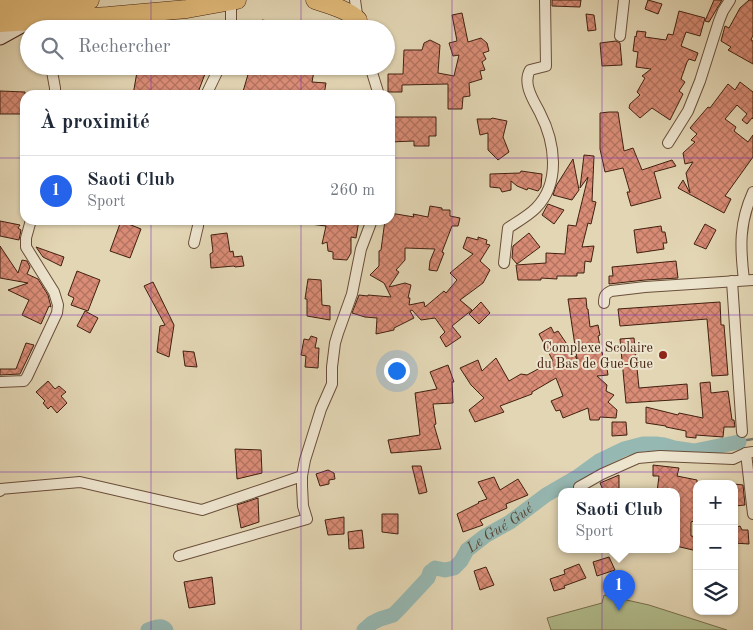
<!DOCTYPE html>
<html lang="fr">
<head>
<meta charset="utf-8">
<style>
  :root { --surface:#fff; --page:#f6f6f7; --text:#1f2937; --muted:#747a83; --line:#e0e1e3; --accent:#2563eb }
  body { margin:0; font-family:"Old Standard TT",serif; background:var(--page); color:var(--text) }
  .controls { position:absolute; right:15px; bottom:15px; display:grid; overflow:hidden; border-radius:10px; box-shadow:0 1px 4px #0004 }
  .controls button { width:45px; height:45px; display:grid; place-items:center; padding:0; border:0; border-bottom:1px solid var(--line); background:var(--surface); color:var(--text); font:25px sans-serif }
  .you { position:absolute; left:396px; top:370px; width:18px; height:18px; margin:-12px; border:4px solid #fff; border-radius:50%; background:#1a73e8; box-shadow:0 0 0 8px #1a73e833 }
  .badge { display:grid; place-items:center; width:32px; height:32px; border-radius:50%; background:var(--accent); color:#fff; font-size:16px; font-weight:700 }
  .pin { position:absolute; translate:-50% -41px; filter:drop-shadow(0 1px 2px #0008) }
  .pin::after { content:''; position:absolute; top:26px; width:18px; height:15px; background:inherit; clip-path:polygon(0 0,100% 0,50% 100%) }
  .popup { position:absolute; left:558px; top:488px; width:122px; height:65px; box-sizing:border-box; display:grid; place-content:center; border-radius:10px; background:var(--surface); filter:drop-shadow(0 1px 4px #0005); font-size:16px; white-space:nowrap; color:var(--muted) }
  .popup b { font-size:19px; color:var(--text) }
  .popup::after { content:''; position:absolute; left:50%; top:100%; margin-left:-10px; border:10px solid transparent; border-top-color:var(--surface) }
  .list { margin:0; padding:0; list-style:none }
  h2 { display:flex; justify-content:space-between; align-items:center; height:65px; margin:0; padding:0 20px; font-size:21px }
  h2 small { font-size:16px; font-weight:400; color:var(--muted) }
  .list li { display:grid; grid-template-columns:32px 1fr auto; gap:15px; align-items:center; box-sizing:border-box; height:70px; padding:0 20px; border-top:1px solid var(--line) }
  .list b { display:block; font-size:19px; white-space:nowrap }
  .list p { margin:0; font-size:16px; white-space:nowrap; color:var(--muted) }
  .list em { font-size:16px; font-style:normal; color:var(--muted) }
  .icon { flex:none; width:28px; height:28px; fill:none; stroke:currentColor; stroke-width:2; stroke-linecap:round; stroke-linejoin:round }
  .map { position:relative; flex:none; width:753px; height:630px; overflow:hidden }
  .search { position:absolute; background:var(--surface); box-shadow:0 1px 4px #0004; left:20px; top:20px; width:375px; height:55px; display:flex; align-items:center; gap:12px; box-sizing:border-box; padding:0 18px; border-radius:28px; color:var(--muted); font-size:19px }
  .panel { position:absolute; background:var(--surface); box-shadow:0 1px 4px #0004; left:20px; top:90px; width:375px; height:135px; border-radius:15px }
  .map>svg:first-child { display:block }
  .garden { fill:#b2be8e; stroke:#7a6f4f }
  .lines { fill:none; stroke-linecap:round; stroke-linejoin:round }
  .stream { stroke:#747b71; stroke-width:2.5 }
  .river { stroke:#96b8b2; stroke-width:15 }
  .building { fill:url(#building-cross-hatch); stroke:#412010 }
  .minor-casing { stroke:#6a4e39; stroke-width:12 }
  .secondary-casing { stroke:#412010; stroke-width:17 }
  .trunk-casing { stroke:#412010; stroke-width:19 }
  .minor { stroke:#ede4ce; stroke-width:10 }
  .secondary { stroke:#ede4ce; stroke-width:15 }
  .trunk { stroke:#e2bb7a; stroke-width:18 }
  .grid { fill:none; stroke:#7b2cbf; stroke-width:1; stroke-opacity:0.55 }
  .poi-dot { fill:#8f2418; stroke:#ede4ce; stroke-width:2 }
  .labels { text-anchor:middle; stroke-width:4; stroke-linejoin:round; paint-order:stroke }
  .poi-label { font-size:14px; fill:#412010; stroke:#ede4ce; text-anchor:end }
  .water-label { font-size:15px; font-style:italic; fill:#564638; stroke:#ede4ce }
</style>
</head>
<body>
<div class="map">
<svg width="753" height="630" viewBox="0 0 753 630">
  <defs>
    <pattern id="building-cross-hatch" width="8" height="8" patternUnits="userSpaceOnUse" patternTransform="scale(1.25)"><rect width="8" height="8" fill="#d98c76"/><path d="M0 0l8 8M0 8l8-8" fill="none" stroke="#b2725f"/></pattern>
  </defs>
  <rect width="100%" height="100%" fill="#e3d6b4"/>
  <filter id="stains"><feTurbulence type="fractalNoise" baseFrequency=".004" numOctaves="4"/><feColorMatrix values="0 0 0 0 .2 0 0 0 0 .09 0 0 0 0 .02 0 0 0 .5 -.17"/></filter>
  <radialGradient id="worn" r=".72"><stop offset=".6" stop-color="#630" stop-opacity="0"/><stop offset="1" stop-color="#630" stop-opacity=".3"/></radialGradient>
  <!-- garden -->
  <path class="garden" d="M604,595L649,605L727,630H551L547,618L602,603Z"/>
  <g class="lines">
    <!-- stream -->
    <path class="stream" d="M747,440L753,439"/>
    <!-- river -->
    <g class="river">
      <path d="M148,630C155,628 161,624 166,630"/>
      <path id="s1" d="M364,630L372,623L380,619L393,615L400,608L428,578L430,572L435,568L445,570L454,568L461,561L467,550L485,536L510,522L546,495L577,477L599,461L624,449L643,444H656L664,445L674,448L694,451L739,442"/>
    </g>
  </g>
  <!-- building -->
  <g class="building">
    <path d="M552,0H581L580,7L552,6Z"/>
    <path d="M648,0L662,4L658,14L645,9Z"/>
    <path d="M714,0H722L709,22L705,21Z"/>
    <path d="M749,0H753V35L751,40L753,41V64L728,50L731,47L721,41L725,26L729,28L740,8Z"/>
    <path d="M679,11L705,18L700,36L686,32L681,46L698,53L695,61L689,59L687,62L681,79L685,82L679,91L683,94L670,120L652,108L640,118L629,108L630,104L640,95L637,92L645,78L642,76L651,69L636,67L638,52L633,51L635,36L636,37L637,31L646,32L645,37L666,40L668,34L673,35Z"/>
    <path d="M462,13L468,42L481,38L487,43L489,51L483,53L486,59L482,62L485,70L480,71L482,79L469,83L470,96L463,97L462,109H448V84L402,85V92H388V74H403L404,50H422L424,43L430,40L440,45L438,73L454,76L459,55L453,56L449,43L457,41L452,15Z"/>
    <path d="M586,14L594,15L596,30L588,31Z"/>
    <path d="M262,20L291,25V29H262Z"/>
    <path d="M616,41L620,43L622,65L602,66L600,43Z"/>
    <path d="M138,66H208L197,95H133Z"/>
    <path d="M267,66H315L312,82L326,83L324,95H242L249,71L261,75Z"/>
    <path d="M740,82L753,92V119L752,118L747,124L742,120L747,114L737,105L725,119L736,127L734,131L748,142L753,135V157L725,196L731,199L724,213L678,188L683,180L690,193L686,173L693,162L685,164L683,153L695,142L691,140L697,134L690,128L708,107L710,108L728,84L735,90Z"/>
    <path d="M0,91L25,92V114H0Z"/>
    <path d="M609,112H618L624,151L633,148L642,170L672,160L676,166L654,172L661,198L631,206L627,192H630L623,168L605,172L600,149V113Z"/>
    <path d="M390,117H436V136H429V146H414V141L390,142Z"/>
    <path d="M492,118L507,121L503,137L509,152L498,160L488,150V133L480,135L477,119H491Z"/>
    <path d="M584,155L594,156L592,201L596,202L591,224L588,223L582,247L594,246L591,262L585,261L584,273H577V276H557V279L541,278V280H518L516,265L546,263V253L565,254L568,225L576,226L588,177L580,188Z"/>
    <path d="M573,159L579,190L572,200L553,195L556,186Z"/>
    <path d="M521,171L542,174L541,187L538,191L528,188L527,190L517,186L511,181V190L502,192L500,188L490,187V174L520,173Z"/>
    <path d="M548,204L564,210L554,224L542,215Z"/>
    <path d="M430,206L442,208V210H450V216L460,218L458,226H452L442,252L444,253L437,271L429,270L430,261L435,249L405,248V260L396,270L399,272L389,287L405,283L411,285L408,298H410L409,305L424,302L425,307L444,291L446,293L457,280L450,273L473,254L463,248L467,237L478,240V237L487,240L486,244L490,245L480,261L490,270L483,283L460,300L472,310L452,326L461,337L446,347L440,337L445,332L435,318L421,320L412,310L410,311L414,318L394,328V330L376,334L377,318L365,317L352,313L359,295L368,296V295L391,297L384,283L370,275L379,266V251L381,250L385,220H390V213L414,217L413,214L428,217Z"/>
    <path d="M310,220H359L356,238L351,237V253L347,260L333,259V252L328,251L327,242L322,244L326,226L310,224Z"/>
    <path d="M0,221L20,225L18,228L21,230L19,240L0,236Z"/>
    <path d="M121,221L141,229L130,258L110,251Z"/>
    <path d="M705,224L716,230L706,249L694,244Z"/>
    <path d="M661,226L662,232H665L667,243H663L664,249L637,253L634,230Z"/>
    <path d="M227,233L230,252L233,251L234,257L242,256L244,266L235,267L234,266L211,268L210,254L213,252L211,235Z"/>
    <path d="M529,233L540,247L517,264L512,258L513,246Z"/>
    <path d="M0,246L18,273L22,260L27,261L30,267L27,274L38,279L48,295L51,307L49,306L41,324L22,315L29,300L8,290L28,283L0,278Z"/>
    <path d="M36,247L64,257L61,266L43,257Z"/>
    <path d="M676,261L678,278L645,280L609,284V276H613L612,267Z"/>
    <path d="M77,271L100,280L88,311L71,305L74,298L68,295Z"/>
    <path d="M308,279L321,280L322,305L330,306V320L307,316V299H305Z"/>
    <path d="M153,282L174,325L169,357L157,352L160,326L165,325L144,286Z"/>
    <path d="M586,298L587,309H588L590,327L598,325L600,335L598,336L601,352H602L604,362H606L608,375L597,376L607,385L606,391L614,395L608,402L617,410L616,418L600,417L599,420H590L588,408L563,418L560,410L556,411L551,401L563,396L556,378L532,392V394L500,406L504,412L475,422L469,410L484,398L471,385L460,368L478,360L482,371L496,358L509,381L521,374L527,375L553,361L539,334L551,327L554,333L558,331L577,359L568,299Z"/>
    <path d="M481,302L490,313L479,324L469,314Z"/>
    <path d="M720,302L721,325H724L728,375L712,376L707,319L620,326L618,309Z"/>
    <path d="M85,311L98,318L90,333L77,326Z"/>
    <path d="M311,336L317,338L315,348H319L318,368L305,367L306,356L301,355L304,339L309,340Z"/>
    <path d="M634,338L639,388L687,384L688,399L626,403L620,339Z"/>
    <path d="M26,343L34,345L20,374L0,375V369H16Z"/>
    <path d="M183,351L194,352L197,367L185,366Z"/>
    <path d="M448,365L454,382H452L453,403L433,404L436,424L434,425L441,449L391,453L388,440L420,435L415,393L437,389L430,372Z"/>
    <path d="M48,381L55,389L59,386L66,392L61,396L67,403L57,413L51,406L48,409L43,403L45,401L36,392Z"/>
    <path d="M710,382L711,393L728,391L732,420H734L735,427H724L723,437L696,435V438L686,437V431L666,427V426L646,423V407L678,415L679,413L703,418L700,383Z"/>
    <path d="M612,422H626L627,435L612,436Z"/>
    <path d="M235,449L261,450L262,473L237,479Z"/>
    <path d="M653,465L679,468L677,476L697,480V520L691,522V536L697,537V551L676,546V492H657L659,476H653Z"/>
    <path d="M412,466H421L427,492L419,494Z"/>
    <path d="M328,470L334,473L335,479L329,480V484L320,486L316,474Z"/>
    <path d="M619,475V492H604L600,483Z"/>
    <path d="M494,477L500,490L518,479L528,495L506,504L507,508L480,520L483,525L463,532L457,514L479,503L478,502L487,499L478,482Z"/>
    <path d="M734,484L743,485L745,505L734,506Z"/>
    <path d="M258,498L259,522L241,528L237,505Z"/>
    <path d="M382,514H398V534L382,532Z"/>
    <path d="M344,517V534L328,535L325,520Z"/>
    <path d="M740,526L742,530H748L749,544L734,543V528Z"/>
    <path d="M362,530L364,548L349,549L348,532Z"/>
    <path d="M609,557L615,570L597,576L593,562Z"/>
    <path d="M579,564L586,578L564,586L565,588L554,591L550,579L565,574L564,570Z"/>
    <path d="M486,567L494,585L480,590L474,571Z"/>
    <path d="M212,577L215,604L189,608L184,582Z"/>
  </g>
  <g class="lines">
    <defs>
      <g id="minor">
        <path d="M355,0L359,29"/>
        <path d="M231,2V29"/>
        <path d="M620,36L624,0"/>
        <path d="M51,66L55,88V95"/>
        <path d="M370,66L379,95"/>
        <path d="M206,95L220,66"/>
        <path d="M668,143L688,111L700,81L719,21L723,11L730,0"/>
        <path d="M194,243L198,226V220"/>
        <path d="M504,263L508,228C517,222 528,216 536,208C561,183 555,142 540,113C534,101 522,84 530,70L546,66L545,0"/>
        <path d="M744,280C740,247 739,223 753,192"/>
        <path d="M732,281L742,432"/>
        <path d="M604,303C604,296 605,294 611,291L645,287L753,280"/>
        <path d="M0,382L24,381L27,377L57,313L58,305L54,292L26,247V238L31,220"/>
        <path d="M746,453L753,514"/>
        <path d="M579,487L602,474L638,458L660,456L733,459L746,453L753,452"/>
        <path d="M0,491V489L80,482L202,510L302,476"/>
        <path d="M179,556L307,519L303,506L302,486V476L305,460L321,409L332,384V367L335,343L338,333L352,294L361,249L372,220"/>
      </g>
      <path id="secondary" d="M0,37L27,22"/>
      <g id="trunk">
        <path d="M315,0C329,5 347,9 358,20"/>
        <path d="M0,6L90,0"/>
        <path d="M0,23L108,16L187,9L237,0"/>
      </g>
    </defs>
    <!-- minor casing -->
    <use href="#minor" class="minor-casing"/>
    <!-- secondary casing -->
    <use href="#secondary" class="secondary-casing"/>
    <!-- trunk casing -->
    <use href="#trunk" class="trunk-casing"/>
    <!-- minor -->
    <use href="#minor" class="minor"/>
    <!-- secondary -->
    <use href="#secondary" class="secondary"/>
    <!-- trunk -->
    <use href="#trunk" class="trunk"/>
  </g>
  <!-- grid -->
  <path class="grid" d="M151,0V29M301,0V29M452,0V630M602,0V630M151,66V95M301,66V95M0,158H25M390,158H753M151,220V630M301,220V630M0,315H753M0,472H753"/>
  <!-- markers -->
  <circle class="poi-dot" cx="663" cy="355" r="5"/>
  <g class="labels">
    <!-- poi labels -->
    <g class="poi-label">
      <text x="653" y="352">Complexe Scolaire<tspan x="653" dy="16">du Bas de Gue-Gue</tspan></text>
    </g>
    <!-- water labels -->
    <g class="water-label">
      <text dy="5" stroke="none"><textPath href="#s1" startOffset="178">Le Gué Gué</textPath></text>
    </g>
  </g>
  <rect width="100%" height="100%" filter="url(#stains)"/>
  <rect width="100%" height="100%" fill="url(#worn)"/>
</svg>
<div class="controls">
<button>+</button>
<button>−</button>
<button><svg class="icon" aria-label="layers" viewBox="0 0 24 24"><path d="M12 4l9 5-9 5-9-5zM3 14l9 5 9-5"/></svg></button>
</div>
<div class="you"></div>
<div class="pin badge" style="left:619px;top:611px">1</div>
<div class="popup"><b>Saoti Club</b>Sport</div>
<div class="search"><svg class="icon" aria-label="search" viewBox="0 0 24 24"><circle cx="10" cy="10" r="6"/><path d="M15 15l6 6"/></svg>Rechercher</div>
<section class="panel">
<h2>À proximité<small></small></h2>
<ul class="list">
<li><span class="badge">1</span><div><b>Saoti Club</b><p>Sport</p></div><em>260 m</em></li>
</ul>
</section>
</div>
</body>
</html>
